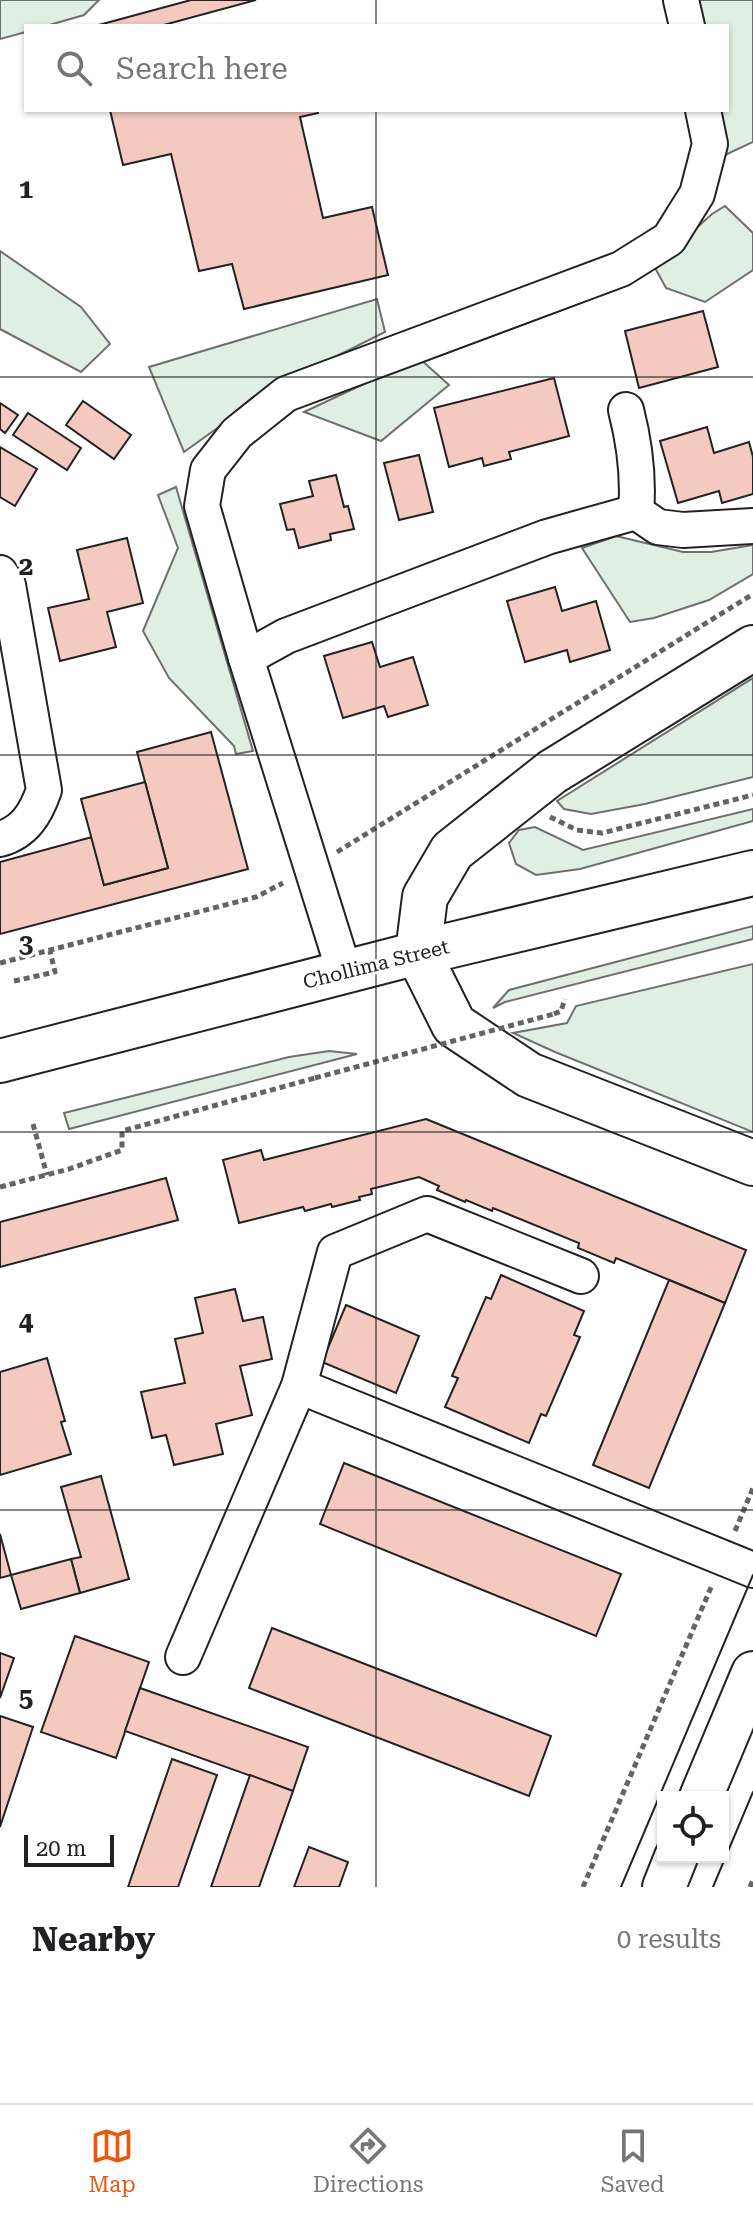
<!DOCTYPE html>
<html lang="en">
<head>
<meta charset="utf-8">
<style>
  :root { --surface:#fff; --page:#f2f2f2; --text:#202124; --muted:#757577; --line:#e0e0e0; --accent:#ea580c }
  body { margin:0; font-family:"Roboto Serif",serif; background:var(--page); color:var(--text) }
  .controls { position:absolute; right:24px; bottom:24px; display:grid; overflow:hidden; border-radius:0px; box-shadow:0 2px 6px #0004 }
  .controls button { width:72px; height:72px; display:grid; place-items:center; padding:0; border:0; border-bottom:2px solid var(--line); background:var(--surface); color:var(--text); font:40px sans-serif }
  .scale { position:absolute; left:24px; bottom:20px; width:90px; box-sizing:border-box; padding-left:8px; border:4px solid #222; border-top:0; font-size:22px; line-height:28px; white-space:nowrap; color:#222; -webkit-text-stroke:6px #fff; paint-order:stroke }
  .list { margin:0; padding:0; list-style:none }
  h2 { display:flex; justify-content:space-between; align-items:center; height:104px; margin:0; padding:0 32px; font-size:34px }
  h2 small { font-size:26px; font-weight:400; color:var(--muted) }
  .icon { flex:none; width:44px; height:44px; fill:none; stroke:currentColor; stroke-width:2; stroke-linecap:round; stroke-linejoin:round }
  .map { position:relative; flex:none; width:753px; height:1887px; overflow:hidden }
  .search { position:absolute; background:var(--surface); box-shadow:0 2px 6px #0004; left:24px; right:24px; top:24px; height:88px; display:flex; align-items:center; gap:20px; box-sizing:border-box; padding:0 28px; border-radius:0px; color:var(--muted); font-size:30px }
  .sheet { height:216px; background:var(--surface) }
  nav { display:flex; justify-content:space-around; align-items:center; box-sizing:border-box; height:112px; border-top:2px solid var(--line); background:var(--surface); font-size:22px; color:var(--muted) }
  nav a { display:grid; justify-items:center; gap:4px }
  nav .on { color:var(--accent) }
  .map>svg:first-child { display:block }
  .green { fill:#e0efe3; stroke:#6f6f6f; stroke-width:2 }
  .building { fill:#f3c9c0; stroke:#222; stroke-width:2 }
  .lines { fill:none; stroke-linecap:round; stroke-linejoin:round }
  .minor-casing { stroke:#222; stroke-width:38 }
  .major-casing { stroke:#222; stroke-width:46 }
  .highway-casing { stroke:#222; stroke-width:48 }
  .path { stroke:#646464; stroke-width:5; stroke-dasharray:6 4; stroke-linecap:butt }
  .minor { stroke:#fff; stroke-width:34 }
  .major { stroke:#fff; stroke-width:42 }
  .highway { stroke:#fff; stroke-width:44 }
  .tram { stroke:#222; stroke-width:2 }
  .path-bridge { stroke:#646464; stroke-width:5; stroke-dasharray:6 4; stroke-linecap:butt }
  .grid { fill:none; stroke:#222; stroke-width:2; stroke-opacity:0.55 }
  .labels { text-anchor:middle; stroke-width:6; stroke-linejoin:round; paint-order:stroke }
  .street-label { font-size:20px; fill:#222; stroke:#fff }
  .grid-label { font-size:26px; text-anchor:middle; font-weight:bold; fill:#222; stroke:#fff; stroke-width:6; stroke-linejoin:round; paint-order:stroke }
</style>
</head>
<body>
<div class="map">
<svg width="753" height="1887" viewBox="0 0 753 1887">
  <rect width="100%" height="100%" fill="#fff"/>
  <!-- green -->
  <g class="green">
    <path d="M0,0H99L84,15L46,26H26V32L0,39Z"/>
    <path d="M695,0H753V142L725,155L716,110H727V26H700Z"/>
    <path d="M725,206L753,233V270L705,302L666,288L654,266L712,214Z"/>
    <path d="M0,251L81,307L110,344L81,372L0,329Z"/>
    <path d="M377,299L385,332L273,388L184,452L149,367Z"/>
    <path d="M419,358L449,385L381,441L304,412Z"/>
    <path d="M176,487L253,751L236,754L234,746L169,678L143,631L178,548L158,495Z"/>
    <path d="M616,536L683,552H711L753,545V574L709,600L654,618L630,622L582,548Z"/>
    <path d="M753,678V777L645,804L591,814L564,809L557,801Z"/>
    <path d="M753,809V821L580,869L536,875L516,864L509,843L519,830L535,827L583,850Z"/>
    <path d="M753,926V939L505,1002L493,1008L509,990Z"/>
    <path d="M753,964V1132L555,1052L513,1033L567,1023L576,1006Z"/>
    <path d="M329,1051L357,1054L69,1129L64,1113L289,1057Z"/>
  </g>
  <!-- building -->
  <g class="building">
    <path d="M191,0H256L160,26H95Z"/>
    <path d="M110,110H317L318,113L300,117L323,218L372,207L388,275L244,309L232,264L199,271L171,154L123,165Z"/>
    <path d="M703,311L718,367L639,388L625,331Z"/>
    <path d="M554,378L569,436L509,452L511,459L484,466L482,458L449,467L434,408Z"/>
    <path d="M83,401L131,435L114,459L66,425Z"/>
    <path d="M0,403L18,415L5,433L0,429Z"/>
    <path d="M28,413L81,448L67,470L13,435Z"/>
    <path d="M707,427L714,453L749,442L753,457V494L722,503L719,491L678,503L660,441Z"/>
    <path d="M0,447L37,469L15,506L0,497Z"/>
    <path d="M419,455L433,512L399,520L384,463Z"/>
    <path d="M336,475L344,507L348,506L354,529L330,534L331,540L299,548L294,529L287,530L280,504L313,496L309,481Z"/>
    <path d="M127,538L143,603L107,612L116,647L60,661L48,608L89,599L77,550Z"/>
    <path d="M555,587L562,611L596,601L610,650L570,662L567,650L525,662L507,601Z"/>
    <path d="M372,642L380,667L413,657L428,705L388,717L384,706L343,718L324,656Z"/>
    <path d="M211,732L248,869L0,934V862L92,837L104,885L168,868L137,752Z"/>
    <path d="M145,782L168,868L104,885L81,799Z"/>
    <path d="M426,1119L746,1250L725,1303L616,1258L614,1263L578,1248L579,1243L493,1208L492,1211L466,1200L465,1202L437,1190L439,1186L419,1177L371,1189L372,1194L359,1197L360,1200L332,1207L331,1204L305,1211L303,1207L239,1223L223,1160L261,1150L264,1160Z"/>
    <path d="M166,1178L178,1220L0,1267V1222Z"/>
    <path d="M501,1275L584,1311L574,1335L580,1337L546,1416L541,1414L529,1443L445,1407L458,1378L452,1376L486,1297L491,1299Z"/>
    <path d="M669,1280L725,1303L649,1488L593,1465Z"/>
    <path d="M235,1289L243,1321L263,1317L272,1359L240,1366L252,1415L216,1424L223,1454L174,1465L166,1435L152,1438L141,1392L185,1383L175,1339L203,1333L195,1298Z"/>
    <path d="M346,1305L419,1336L396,1393L322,1362Z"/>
    <path d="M47,1358L65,1421L61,1422L71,1454L0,1475V1372Z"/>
    <path d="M344,1463L621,1574L596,1636L320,1524Z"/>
    <path d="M101,1476L129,1579L80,1593L71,1559L81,1557L61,1487Z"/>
    <path d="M0,1534L11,1575L0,1578Z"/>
    <path d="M71,1559L80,1593L21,1609L11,1575Z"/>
    <path d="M272,1628L551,1736L529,1796L249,1688Z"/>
    <path d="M75,1636L149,1662L116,1758L41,1732Z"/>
    <path d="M0,1653L14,1658L0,1698Z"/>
    <path d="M140,1688L308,1747L293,1791L125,1731Z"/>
    <path d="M0,1716L33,1727L0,1827Z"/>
    <path d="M172,1759L217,1775L178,1887H128Z"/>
    <path d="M250,1775L293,1791L259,1887H211Z"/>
    <path d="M309,1847L348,1862L339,1887H294Z"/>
  </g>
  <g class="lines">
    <defs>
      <g id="minor">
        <path d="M681,0L687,26"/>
        <path d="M626,410C635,445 639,477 636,512"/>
        <path d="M0,573L8,585L44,790C36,813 25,832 0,839"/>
        <path d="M246,658L286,636L547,537L636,512L658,527L683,530L753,526"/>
        <path d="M344,971L246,658L202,506L208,470L237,433L286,394L621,269L669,239L697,194L710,144L703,110"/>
        <path d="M299,1386L753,1570"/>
        <path d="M183,1657L299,1386L335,1252L427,1214L581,1276"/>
      </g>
      <g id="major">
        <path d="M0,1061L418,953"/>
        <path d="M701,1797L753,1673"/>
        <path d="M664,1887L676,1857"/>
      </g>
      <g id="highway">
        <path d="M753,648L552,772L452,851L425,897L418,953L454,1025L529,1075L753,1163"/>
        <path d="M418,953L753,873"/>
      </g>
    </defs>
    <!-- minor casing -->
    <use href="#minor" class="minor-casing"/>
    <!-- major casing -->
    <use href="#major" class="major-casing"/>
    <!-- highway casing -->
    <use href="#highway" class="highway-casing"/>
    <!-- path -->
    <g class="path">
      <path d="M550,817L577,830L602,833L753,795"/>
      <path d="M337,852L753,594"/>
      <path d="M0,963L256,897L283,883"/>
      <path d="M14,981L55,972L50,951"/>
      <path d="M554,1014L561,1011L565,999"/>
      <path d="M33,1124L47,1175"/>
      <path d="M0,1187L69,1169L122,1150V1131L315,1078"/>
      <path d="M735,1531L753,1488"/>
      <path d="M583,1887L712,1585"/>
      <path d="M750,1887L753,1880"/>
    </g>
    <!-- minor -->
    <use href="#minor" class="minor"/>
    <!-- major -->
    <use href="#major" class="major"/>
    <!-- highway -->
    <use href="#highway" class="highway"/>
    <!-- tram -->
    <g class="tram">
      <path d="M621,1887L753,1575"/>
      <path d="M713,1887L753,1792"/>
    </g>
    <!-- path-bridge -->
    <path class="path-bridge" d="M315,1078L554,1014"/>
  </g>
  <!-- grid -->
  <path class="grid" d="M376,0V26M376,110V1887M0,377H753M0,755H753M0,1132H753M0,1510H753"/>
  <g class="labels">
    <!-- street labels -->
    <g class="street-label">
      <text transform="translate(376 964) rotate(-14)" y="7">Chollima Street</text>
    </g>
  </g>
  <g class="grid-label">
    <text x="26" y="198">1</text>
    <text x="26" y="575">2</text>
    <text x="26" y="953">3</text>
    <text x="26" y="1330">4</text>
    <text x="26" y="1707">5</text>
  </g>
</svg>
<div class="controls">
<button><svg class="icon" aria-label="locate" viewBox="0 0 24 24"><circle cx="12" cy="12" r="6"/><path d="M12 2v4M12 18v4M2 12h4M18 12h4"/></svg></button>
</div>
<div class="scale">20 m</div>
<div class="search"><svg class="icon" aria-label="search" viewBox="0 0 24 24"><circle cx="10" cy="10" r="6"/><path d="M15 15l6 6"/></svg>Search here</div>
</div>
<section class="sheet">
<h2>Nearby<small>0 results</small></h2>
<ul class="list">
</ul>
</section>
<nav>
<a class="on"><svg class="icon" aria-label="map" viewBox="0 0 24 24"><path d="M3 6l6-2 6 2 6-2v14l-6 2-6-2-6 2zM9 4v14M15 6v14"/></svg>Map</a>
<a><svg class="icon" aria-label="directions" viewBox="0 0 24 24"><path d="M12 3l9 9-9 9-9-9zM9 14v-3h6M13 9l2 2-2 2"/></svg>Directions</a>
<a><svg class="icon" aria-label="saved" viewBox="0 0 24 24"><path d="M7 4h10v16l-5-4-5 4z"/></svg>Saved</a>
</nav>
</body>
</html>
